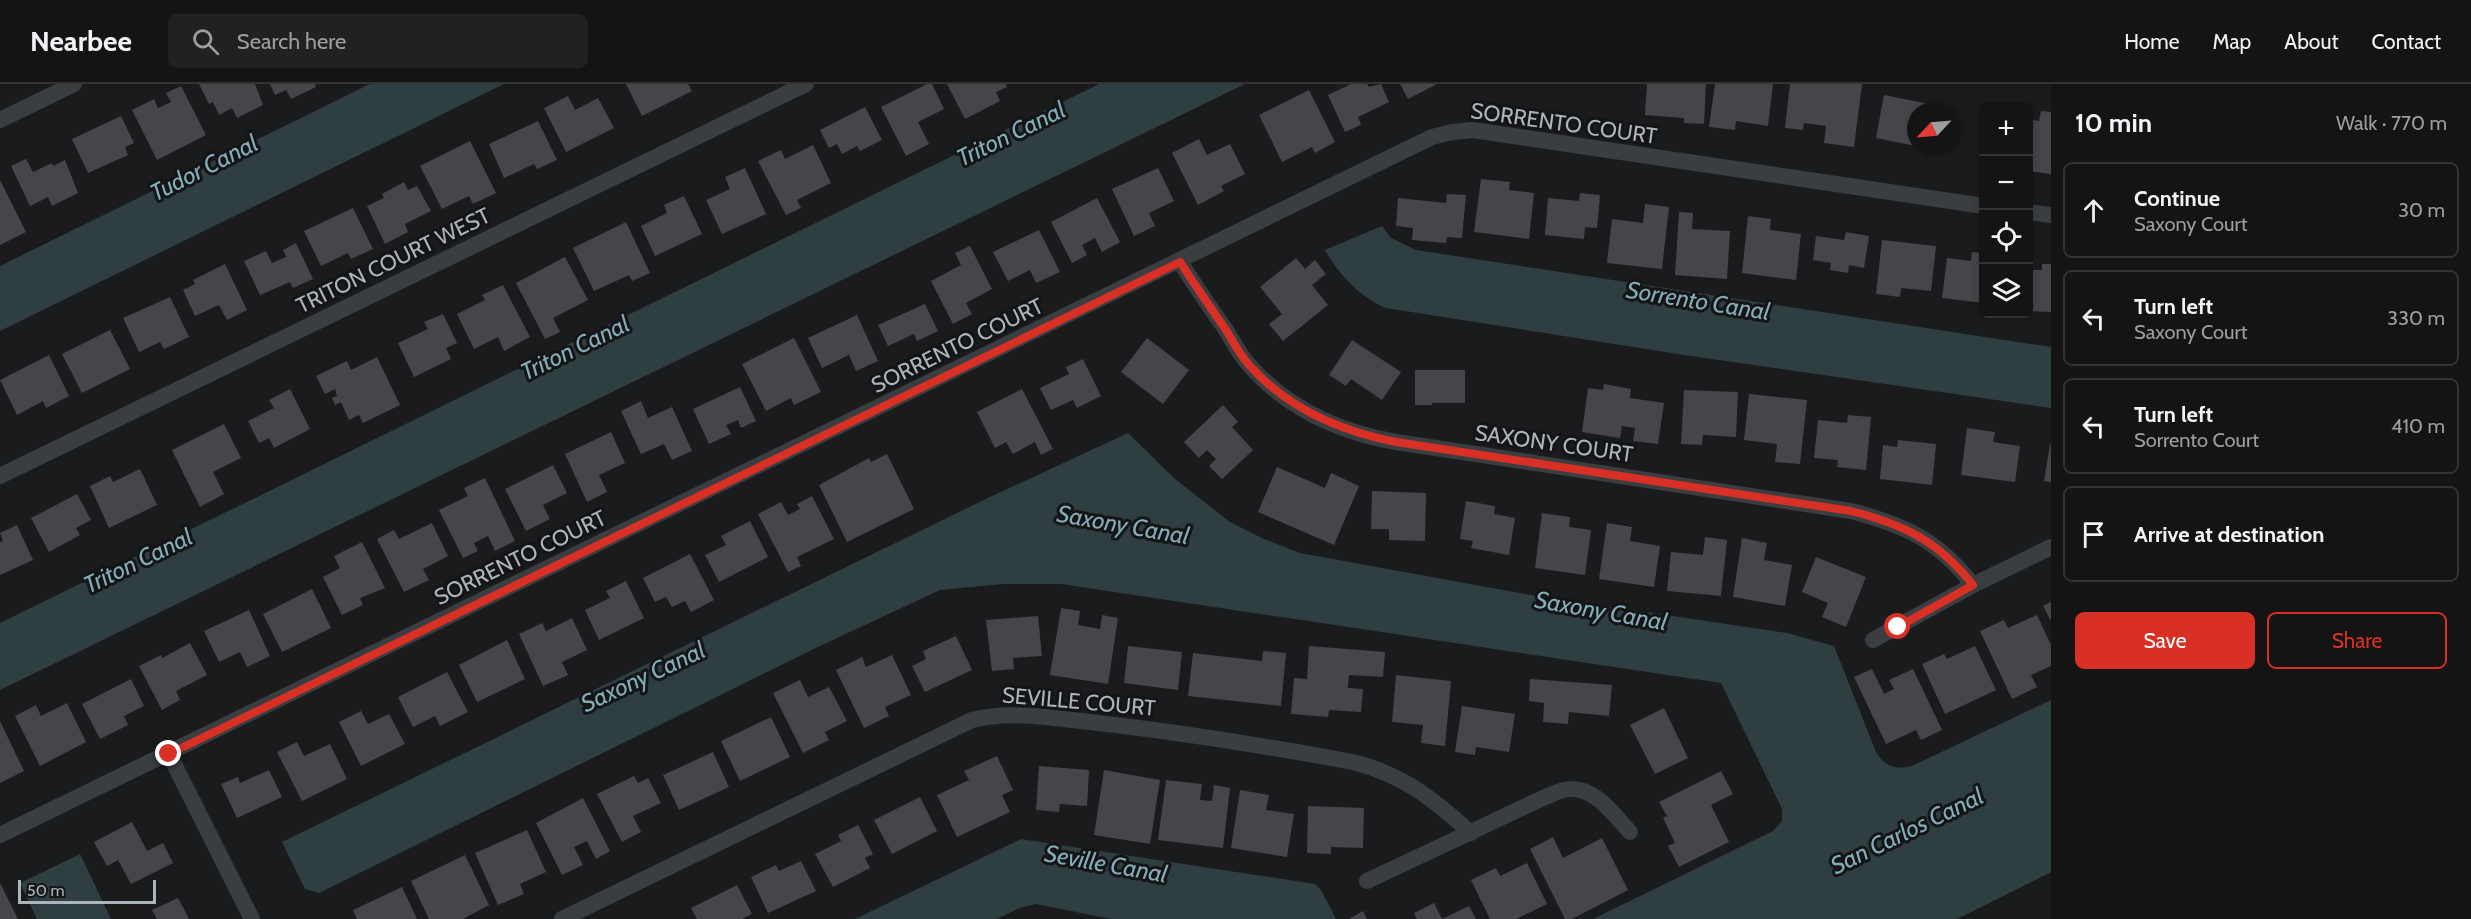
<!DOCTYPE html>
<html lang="en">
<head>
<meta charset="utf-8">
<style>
  :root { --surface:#141415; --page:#212122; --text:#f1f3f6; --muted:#9d9ea0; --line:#333334; --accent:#d93025 }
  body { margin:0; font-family:Cabin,sans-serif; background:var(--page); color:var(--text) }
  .controls { position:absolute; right:18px; top:18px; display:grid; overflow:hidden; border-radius:9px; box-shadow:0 3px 9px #0003 }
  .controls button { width:54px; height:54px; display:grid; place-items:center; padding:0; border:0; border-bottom:2px solid var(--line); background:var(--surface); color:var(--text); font:30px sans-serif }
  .compass { position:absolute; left:1907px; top:18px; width:54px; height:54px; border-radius:50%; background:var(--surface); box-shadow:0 3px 9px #0003; rotate:244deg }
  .scale { position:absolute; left:18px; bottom:15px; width:138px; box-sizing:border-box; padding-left:6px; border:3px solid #acb5bc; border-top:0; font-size:16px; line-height:21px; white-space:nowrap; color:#acb5bc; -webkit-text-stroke:4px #151517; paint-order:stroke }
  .stop { position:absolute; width:18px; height:18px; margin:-14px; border:4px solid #d93025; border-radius:50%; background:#fff }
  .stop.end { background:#d93025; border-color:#fff; box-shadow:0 2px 6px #0008 }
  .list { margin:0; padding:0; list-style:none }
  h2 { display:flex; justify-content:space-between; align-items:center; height:78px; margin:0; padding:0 24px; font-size:26px }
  h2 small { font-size:20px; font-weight:400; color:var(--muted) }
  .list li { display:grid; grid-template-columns:39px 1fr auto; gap:18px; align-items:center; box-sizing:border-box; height:96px; margin:0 12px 12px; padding:0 12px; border:2px solid var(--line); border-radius:9px }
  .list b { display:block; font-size:22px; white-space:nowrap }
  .list p { margin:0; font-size:20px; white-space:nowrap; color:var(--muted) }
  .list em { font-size:20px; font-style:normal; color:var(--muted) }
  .actions { display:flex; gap:12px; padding:18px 24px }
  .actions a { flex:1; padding:14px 0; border:2px solid var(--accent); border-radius:9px; text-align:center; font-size:21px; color:var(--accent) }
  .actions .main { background:var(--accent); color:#fff }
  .icon { flex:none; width:33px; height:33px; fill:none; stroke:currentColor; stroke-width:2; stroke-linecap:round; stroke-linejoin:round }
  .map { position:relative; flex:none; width:2051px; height:835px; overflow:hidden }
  header { display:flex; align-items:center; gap:36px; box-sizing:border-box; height:84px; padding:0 30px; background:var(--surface); border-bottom:2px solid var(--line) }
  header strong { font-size:28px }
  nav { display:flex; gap:33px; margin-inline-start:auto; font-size:21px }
  .search { width:420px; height:54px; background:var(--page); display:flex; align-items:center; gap:15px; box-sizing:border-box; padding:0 21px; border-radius:9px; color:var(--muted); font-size:22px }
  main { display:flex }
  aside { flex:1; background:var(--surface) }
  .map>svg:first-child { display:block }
  .water { fill:#2f3e41 }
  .building { fill:#444649 }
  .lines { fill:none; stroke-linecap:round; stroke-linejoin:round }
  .minor { stroke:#3b3e41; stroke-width:16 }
  .route { stroke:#d93025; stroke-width:8 }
  .labels { text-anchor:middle; stroke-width:6; stroke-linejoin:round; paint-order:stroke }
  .street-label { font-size:22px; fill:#acb5bc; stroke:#151517 }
  .water-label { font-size:24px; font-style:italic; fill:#83adb7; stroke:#151517 }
</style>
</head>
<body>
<header>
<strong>Nearbee</strong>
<div class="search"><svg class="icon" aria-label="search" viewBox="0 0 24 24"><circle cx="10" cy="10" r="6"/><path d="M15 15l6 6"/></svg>Search here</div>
<nav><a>Home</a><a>Map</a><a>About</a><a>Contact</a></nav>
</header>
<main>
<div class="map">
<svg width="2051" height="835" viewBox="0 0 2051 835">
  <rect width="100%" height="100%" fill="#1a1b1c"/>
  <!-- water -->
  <g class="water">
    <path d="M370,0H504L0,247V182Z"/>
    <path d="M1099,0H1245L0,606V539Z"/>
    <path d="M1382,142L1391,154L1416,166L2051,263V324L1684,271L1386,224C1360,213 1339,191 1325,166Z"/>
    <path d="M1128,349L1175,395L1230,438L1264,455L1300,469L1525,510L1787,549L1834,562L1876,668C1885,683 1896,686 1912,682L2051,616V788L1957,835H1593L1773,747L1782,737V725L1721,599L1061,500H1003L940,506L820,562L319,809L305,805L282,758L992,412Z"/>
    <path d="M1021,755L1315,800L1321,806L1336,835H1111L1036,820L1019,824L997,835H855Z"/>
    <path d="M80,770L111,835H37L20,799Z"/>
  </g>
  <!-- building -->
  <g class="building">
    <path d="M199,0H255L263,21L237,34L232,24L219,31L213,18L209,20Z"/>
    <path d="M270,0H315L316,3L291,15L286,6L275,11Z"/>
    <path d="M626,0H688L692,7L642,32Z"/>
    <path d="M927,0H932L944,25L918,38L929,60L906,72L881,23Z"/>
    <path d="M947,0H1006L1007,3L996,8L1000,17L965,35Z"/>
    <path d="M1351,0H1367L1369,3L1381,0L1389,18L1358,33L1361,41L1345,48L1328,11Z"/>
    <path d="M1400,0H1437L1408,15Z"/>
    <path d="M1647,0H1706L1704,40L1684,39V34L1645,31Z"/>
    <path d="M1715,0H1773L1768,42L1736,37L1735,46L1709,43Z"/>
    <path d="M1790,0H1862L1854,63L1824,59L1826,42L1804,39L1803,46L1785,44Z"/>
    <path d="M181,2L206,51L157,76L132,26L154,15L158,24L171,18L166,9Z"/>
    <path d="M1309,6L1335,58L1315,69L1312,63L1282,78L1259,31Z"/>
    <path d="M1884,11L1934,21L1933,27H1916V62L1876,54Z"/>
    <path d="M568,12L575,26L598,14L614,44L566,68L544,24Z"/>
    <path d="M865,23L882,56L860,67L857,62L842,70L837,60L829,64L820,46Z"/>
    <path d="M2041,27L2051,28V90L2028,87V35L2039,37Z"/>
    <path d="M121,32L134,59L125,63L128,71L88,89L72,55Z"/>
    <path d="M538,37L557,76L537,85L534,80L504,94L489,60Z"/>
    <path d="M1199,55L1207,71L1230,60L1245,90L1221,102L1224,107L1198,121L1172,69Z"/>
    <path d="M470,57L496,109L473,120L469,112L442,125L420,82Z"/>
    <path d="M813,61L831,99L797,116L801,124L786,131L758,77L781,66L785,75Z"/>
    <path d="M26,75L33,88L52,79L53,82L65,76L78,109L52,122L48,113L30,122L11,82Z"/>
    <path d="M745,84L766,130L722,150L706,116L730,105L725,93Z"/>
    <path d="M1158,84L1174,117L1149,129L1155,142L1134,152L1112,105Z"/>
    <path d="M1481,95L1510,98L1509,106L1534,109L1529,155L1474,148Z"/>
    <path d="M0,96L26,148L0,161Z"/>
    <path d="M404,98L408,106L417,102L431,127L405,140L408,148L385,160L367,122L384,114L382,110Z"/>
    <path d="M1580,109L1600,111L1597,144L1585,143L1584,155L1545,151L1548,114L1579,117Z"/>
    <path d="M1447,110L1466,111L1462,154L1447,153L1446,159L1412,156L1413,144L1396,142L1398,114L1446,119Z"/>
    <path d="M684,112L702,150L655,172L641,142L667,129L664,121Z"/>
    <path d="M1097,114L1120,158L1102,168L1095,154L1082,161L1087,171L1072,179L1051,138Z"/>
    <path d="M1645,120L1669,123L1662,185L1607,179L1612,135L1643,139Z"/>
    <path d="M353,124L373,165L351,175L348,169L321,182L304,147Z"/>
    <path d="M1679,128L1693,129L1692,145L1730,147L1727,195L1675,191Z"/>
    <path d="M1748,132L1771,135L1770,146L1801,150L1796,196L1742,189Z"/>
    <path d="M626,138L650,189L632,197L629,191L594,207L573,164Z"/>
    <path d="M1039,146L1060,188L1036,199L1030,186L1008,197L993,168Z"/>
    <path d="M1846,148L1869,152L1864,184L1849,181L1848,189L1830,186L1831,179L1813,176L1816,152L1844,156Z"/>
    <path d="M1882,156L1936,162L1931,207L1901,204L1900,213L1876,210Z"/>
    <path d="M296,159L313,195L293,204L290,198L260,211L244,177L266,167L272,179L286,173L283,166Z"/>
    <path d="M970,162L992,205L966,219L972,230L953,240L931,197L961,181L955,169Z"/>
    <path d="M1972,168L1984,169V219L1942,214L1947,174L1971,177Z"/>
    <path d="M565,173L588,216L553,234L560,248L545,255L516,199Z"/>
    <path d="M1296,174L1305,185L1315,176L1326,190L1312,201L1328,221L1283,257L1269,240L1282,230L1260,203Z"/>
    <path d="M225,180L247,226L227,236L219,221L195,232L183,206L195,200L193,196Z"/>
    <path d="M2042,180H2051V228L2028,227V186H2042Z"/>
    <path d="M503,201L530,253L504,267L498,253L474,265L457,230L485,216L482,211Z"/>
    <path d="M170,213L189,253L164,265L160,258L139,268L123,234Z"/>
    <path d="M925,220L938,247L917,257L914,250L888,262L878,241Z"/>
    <path d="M443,230L457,259L446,264L451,275L414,293L398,259L428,245L424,238Z"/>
    <path d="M857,231L878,277L856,287L849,271L822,284L808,254Z"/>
    <path d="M110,246L130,285L82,309L62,270Z"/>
    <path d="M794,254L821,308L794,321L791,314L766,327L742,280Z"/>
    <path d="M1147,254L1189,286L1163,320L1121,288Z"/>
    <path d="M1352,256L1401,288L1382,316L1351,295L1346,302L1329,291Z"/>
    <path d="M49,271L69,312L46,324L43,317L17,331L0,296Z"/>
    <path d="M377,273L400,321L363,339L359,331L349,336L341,318L335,321L332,314L337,312L335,305L325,310L316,292L347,277L351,286Z"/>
    <path d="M1083,275L1101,312L1077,324L1073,316L1051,326L1040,304L1069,290L1066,283Z"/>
    <path d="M1415,286H1465V319H1432V321H1415Z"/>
    <path d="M1604,300L1631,305L1630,314L1664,319L1658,360L1633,357L1635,344L1622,342L1620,354L1582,348L1588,304L1603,306Z"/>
    <path d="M740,303L756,337L741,344L738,336L726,341L731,350L709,360L693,325Z"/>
    <path d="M290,305L310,345L274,364L269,354L259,359L248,337L274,324L269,316Z"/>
    <path d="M1022,305L1053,365L1041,371L1035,358L1013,370L1006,358L995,364L977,328Z"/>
    <path d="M1684,306L1738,308L1736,353L1703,351L1702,361L1681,360Z"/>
    <path d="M1749,310L1807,316L1800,380L1775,378L1777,360L1744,356Z"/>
    <path d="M641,317L648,334L672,323L692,367L672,376L664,360L641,370L621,327Z"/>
    <path d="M1223,321L1238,338L1232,343L1253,366L1222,395L1209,382L1216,375L1207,366L1199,374L1184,358Z"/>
    <path d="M1848,331L1871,333L1866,386L1837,383L1838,376L1814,374L1818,336L1847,339Z"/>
    <path d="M224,340L241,374L213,388L224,410L200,423L172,366Z"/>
    <path d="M1967,344L1995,348L1993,358L2020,362L2015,398L1961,391Z"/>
    <path d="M611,348L625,379L599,391L607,408L587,418L565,370Z"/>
    <path d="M1898,356L1936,360L1932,401L1880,395L1883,361L1897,363Z"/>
    <path d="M2050,360H2051V398L2044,397Z"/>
    <path d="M887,370L914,425L847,458L819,401L869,374L871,378Z"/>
    <path d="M553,381L567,409L543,421L550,435L526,447L505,405Z"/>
    <path d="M1277,383L1325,404L1331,389L1359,402L1334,461L1258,428Z"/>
    <path d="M140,385L157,421L109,444L90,402L110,392L113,398Z"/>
    <path d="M485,394L515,457L495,467L488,452L474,459L478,467L463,474L439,426L468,412L464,404Z"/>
    <path d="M1372,407L1426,409L1425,457L1389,456V445H1371Z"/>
    <path d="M77,410L91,436L76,444L80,451L49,468L31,434Z"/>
    <path d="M812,412L834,455L797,473L801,482L788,488L758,430L781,418L788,431L800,425L797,420Z"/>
    <path d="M1466,417L1495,422L1494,430L1515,434L1509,471L1471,464L1473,457L1460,455Z"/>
    <path d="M1542,429L1570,433L1569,443L1591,446L1585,491L1535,484Z"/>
    <path d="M750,437L768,473L719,498L705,471L726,461L721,452Z"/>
    <path d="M432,439L448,472L423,485L429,496L404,508L377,455L394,446L399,455Z"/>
    <path d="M1607,439L1632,443L1630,457L1660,462L1654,503L1599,495Z"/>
    <path d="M17,441L33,476L0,491V458L3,457L0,449Z"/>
    <path d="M1705,453L1727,456L1721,512L1667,507L1671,468L1703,471Z"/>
    <path d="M1742,454L1767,459L1764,476L1792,481L1785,522L1733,513Z"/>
    <path d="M362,458L385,504L360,514L363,521L342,531L323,493L340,484L334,472Z"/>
    <path d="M690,470L714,516L691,528L685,517L672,523L666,513L655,518L643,494Z"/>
    <path d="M1816,473L1866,493L1846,543L1822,533L1828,519L1802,508Z"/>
    <path d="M626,497L644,534L599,556L585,526L610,514L606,507Z"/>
    <path d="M312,505L331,544L282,568L263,530Z"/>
    <path d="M2051,518V537L2043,522Z"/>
    <path d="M1061,524L1080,527L1078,541L1100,545L1102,531L1118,534L1108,600L1050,591Z"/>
    <path d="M249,526L270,572L247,583L240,568L219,578L204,547Z"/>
    <path d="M2037,531L2051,561V582L2031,591L2037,603L2012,615L1980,547L2004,536L2008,544Z"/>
    <path d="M1038,532L1042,572L1013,574L1014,585L992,587L986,536Z"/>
    <path d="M572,534L587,566L562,578L568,591L543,602L519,550L542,539L546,547Z"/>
    <path d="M956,552L972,586L925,608L912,582L926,575L923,567Z"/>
    <path d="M507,556L525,595L477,618L459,581Z"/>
    <path d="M190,559L207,591L176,607L180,616L162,626L139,582L161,571L162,574Z"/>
    <path d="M1128,562L1182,568L1178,606L1124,599Z"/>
    <path d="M1309,562L1385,568L1383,593L1349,591L1348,604L1363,605L1361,628L1329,626L1328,633L1291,630L1294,594L1307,595Z"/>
    <path d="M1975,562L1996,606L1945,630L1922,580L1944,570L1947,575Z"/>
    <path d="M1263,567L1286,569L1281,622L1188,612L1193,569L1262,577Z"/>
    <path d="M892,571L911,611L885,623L889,632L864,644L836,586L862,573L866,583Z"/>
    <path d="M1872,585L1884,610L1894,605L1889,596L1913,585L1942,646L1921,656L1916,646L1886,660L1854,593Z"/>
    <path d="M447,588L468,628L440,642L435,632L413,643L398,613Z"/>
    <path d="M1396,591L1451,597L1445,662L1421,659L1423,641L1392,638Z"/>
    <path d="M131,595L144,622L124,632L128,641L100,655L82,620Z"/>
    <path d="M1530,595L1612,601L1609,632L1569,628L1568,640L1543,638L1544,619L1529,617Z"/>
    <path d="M800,596L808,613L829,603L847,637L825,648L829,656L803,669L773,609Z"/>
    <path d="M67,619L86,658L40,682L15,632L36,621L41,632Z"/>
    <path d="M1462,622L1515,630L1509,668L1476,663L1475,671L1455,668Z"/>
    <path d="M1664,624L1688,674L1655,690L1630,641Z"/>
    <path d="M361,627L368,640L389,630L405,660L361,682L339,638Z"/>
    <path d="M771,633L790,673L740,697L721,657Z"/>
    <path d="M0,637L24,687L0,699Z"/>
    <path d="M297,658L304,672L330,660L347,695L302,717L277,668Z"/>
    <path d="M713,668L729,703L679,726L663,691Z"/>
    <path d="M997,672L1013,706L1002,711L1010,728L957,753L937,711L969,696L964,687Z"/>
    <path d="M1039,682L1089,686L1087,722L1060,720L1059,728L1036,726Z"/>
    <path d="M269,686L282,713L237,734L221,700L238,693L240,699Z"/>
    <path d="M1104,686L1160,696L1150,760L1094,751Z"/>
    <path d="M1721,687L1733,710L1711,721L1729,758L1679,783L1668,762L1675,759L1663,734L1667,732L1659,718Z"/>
    <path d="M634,692L638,699L648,694L661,719L633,732L641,748L622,758L597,710Z"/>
    <path d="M1166,696L1202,700L1200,716L1212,717L1214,701L1230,704L1223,764L1158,756Z"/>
    <path d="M1240,706L1269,711L1266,726L1294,730L1287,773L1231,764Z"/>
    <path d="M920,713L937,747L892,770L874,736Z"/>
    <path d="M583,714L610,767L596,775L587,757L574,763L583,781L562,791L536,739Z"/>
    <path d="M1308,722L1364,724L1363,764L1331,763V770L1307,769Z"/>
    <path d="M132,738L147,767L163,759L173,779L131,800L118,776L107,782L94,758Z"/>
    <path d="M858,741L873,770L865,774L870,784L833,803L815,770L841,757L838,751Z"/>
    <path d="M527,746L546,788L520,800L524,810L498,821L475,769Z"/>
    <path d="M1553,753L1563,774L1602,754L1628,806L1572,835H1565L1530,765Z"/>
    <path d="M465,771L489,821L463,835H429L411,797Z"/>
    <path d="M801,777L816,807L768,829L751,793L776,781L779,787Z"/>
    <path d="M1527,779L1547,820L1516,835H1490L1471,796L1496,784L1500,792Z"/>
    <path d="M0,799L18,835H0Z"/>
    <path d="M737,801L752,830L742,835H697L691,824Z"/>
    <path d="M402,803L417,835H357L353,826Z"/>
    <path d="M178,814L189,835H157L152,826Z"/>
    <path d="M1434,819L1442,835H1417L1414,829Z"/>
    <path d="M1469,822L1476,835H1442Z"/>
    <path d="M1363,827L1367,835H1349Z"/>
  </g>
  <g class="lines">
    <!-- minor -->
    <g class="minor">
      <path d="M0,36L74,0"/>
      <path d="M2028,128L2051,131"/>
      <path d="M1180,178C1195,201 1210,224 1226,246C1233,258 1240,271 1249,281C1288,325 1339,348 1396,358L1851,427C1905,441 1938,456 1973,501"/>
      <path d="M0,392L806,0"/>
      <path d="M1873,556L1973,501L2051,463"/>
      <path d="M169,670L252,835"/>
      <path d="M0,751L1432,53L1452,48L1473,46L1984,122"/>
      <path d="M1367,797L1543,714C1551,711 1562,705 1570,705C1596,704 1614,731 1630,748"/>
      <path d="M562,835L972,636C1011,626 1050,634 1090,638C1178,648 1266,662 1353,678C1404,691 1433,715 1471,749"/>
    </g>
  </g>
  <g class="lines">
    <!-- route -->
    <path class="route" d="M169,670L1180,178C1195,201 1210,223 1226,246C1233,258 1240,271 1249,281C1288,325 1339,347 1396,358L1851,427C1905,441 1938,457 1973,501L1898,543"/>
  </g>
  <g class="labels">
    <!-- street labels -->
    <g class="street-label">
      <text transform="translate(1564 39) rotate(8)" y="8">SORRENTO COURT</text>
      <text transform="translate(393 176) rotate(-26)" y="8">TRITON COURT WEST</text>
      <text transform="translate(957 261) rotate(-26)" y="8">SORRENTO COURT</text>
      <text transform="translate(1554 359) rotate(8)" y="8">SAXONY COURT</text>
      <text transform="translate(520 473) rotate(-26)" y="8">SORRENTO COURT</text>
      <text transform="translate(1079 617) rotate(5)" y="8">SEVILLE COURT</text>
    </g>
    <!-- water labels -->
    <g class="water-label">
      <text transform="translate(1011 50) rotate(-26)" y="8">Triton Canal</text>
      <text transform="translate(204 84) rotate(-27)" y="8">Tudor Canal</text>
      <text transform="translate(1698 217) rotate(9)" y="8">Sorrento Canal</text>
      <text transform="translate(575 264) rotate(-26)" y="8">Triton Canal</text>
      <text transform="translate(1123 441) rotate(10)" y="8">Saxony Canal</text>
      <text transform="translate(138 477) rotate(-26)" y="8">Triton Canal</text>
      <text transform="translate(1601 527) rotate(10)" y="8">Saxony Canal</text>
      <text transform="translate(643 593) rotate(-25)" y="8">Saxony Canal</text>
      <text transform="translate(1907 747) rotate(-26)" y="8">San Carlos Canal</text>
      <text transform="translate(1106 780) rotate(10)" y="8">Seville Canal</text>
    </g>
  </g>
</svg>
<div class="controls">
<button>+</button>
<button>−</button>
<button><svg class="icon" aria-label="locate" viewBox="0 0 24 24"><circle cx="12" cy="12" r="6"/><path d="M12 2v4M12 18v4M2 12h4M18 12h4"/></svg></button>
<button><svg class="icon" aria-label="layers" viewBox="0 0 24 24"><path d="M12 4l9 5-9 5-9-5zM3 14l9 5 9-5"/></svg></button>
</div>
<svg class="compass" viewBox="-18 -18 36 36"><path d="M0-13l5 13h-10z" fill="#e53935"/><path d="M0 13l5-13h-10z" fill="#9d9ea0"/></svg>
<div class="scale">50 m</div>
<div class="stop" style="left:1898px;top:543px"></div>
<div class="stop end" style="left:169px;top:670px"></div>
</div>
<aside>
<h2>10 min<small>Walk · 770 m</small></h2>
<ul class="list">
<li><svg class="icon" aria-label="ahead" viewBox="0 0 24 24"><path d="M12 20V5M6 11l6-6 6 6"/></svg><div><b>Continue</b><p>Saxony Court</p></div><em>30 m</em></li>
<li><svg class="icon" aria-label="left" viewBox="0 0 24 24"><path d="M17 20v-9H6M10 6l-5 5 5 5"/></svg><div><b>Turn left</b><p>Saxony Court</p></div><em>330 m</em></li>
<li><svg class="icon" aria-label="left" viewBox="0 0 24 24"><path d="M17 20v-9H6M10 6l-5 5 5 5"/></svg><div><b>Turn left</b><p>Sorrento Court</p></div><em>410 m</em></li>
<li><svg class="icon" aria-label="arrive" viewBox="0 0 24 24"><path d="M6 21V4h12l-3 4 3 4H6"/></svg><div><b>Arrive at destination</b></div></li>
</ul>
<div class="actions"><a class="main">Save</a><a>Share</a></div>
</aside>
</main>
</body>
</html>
